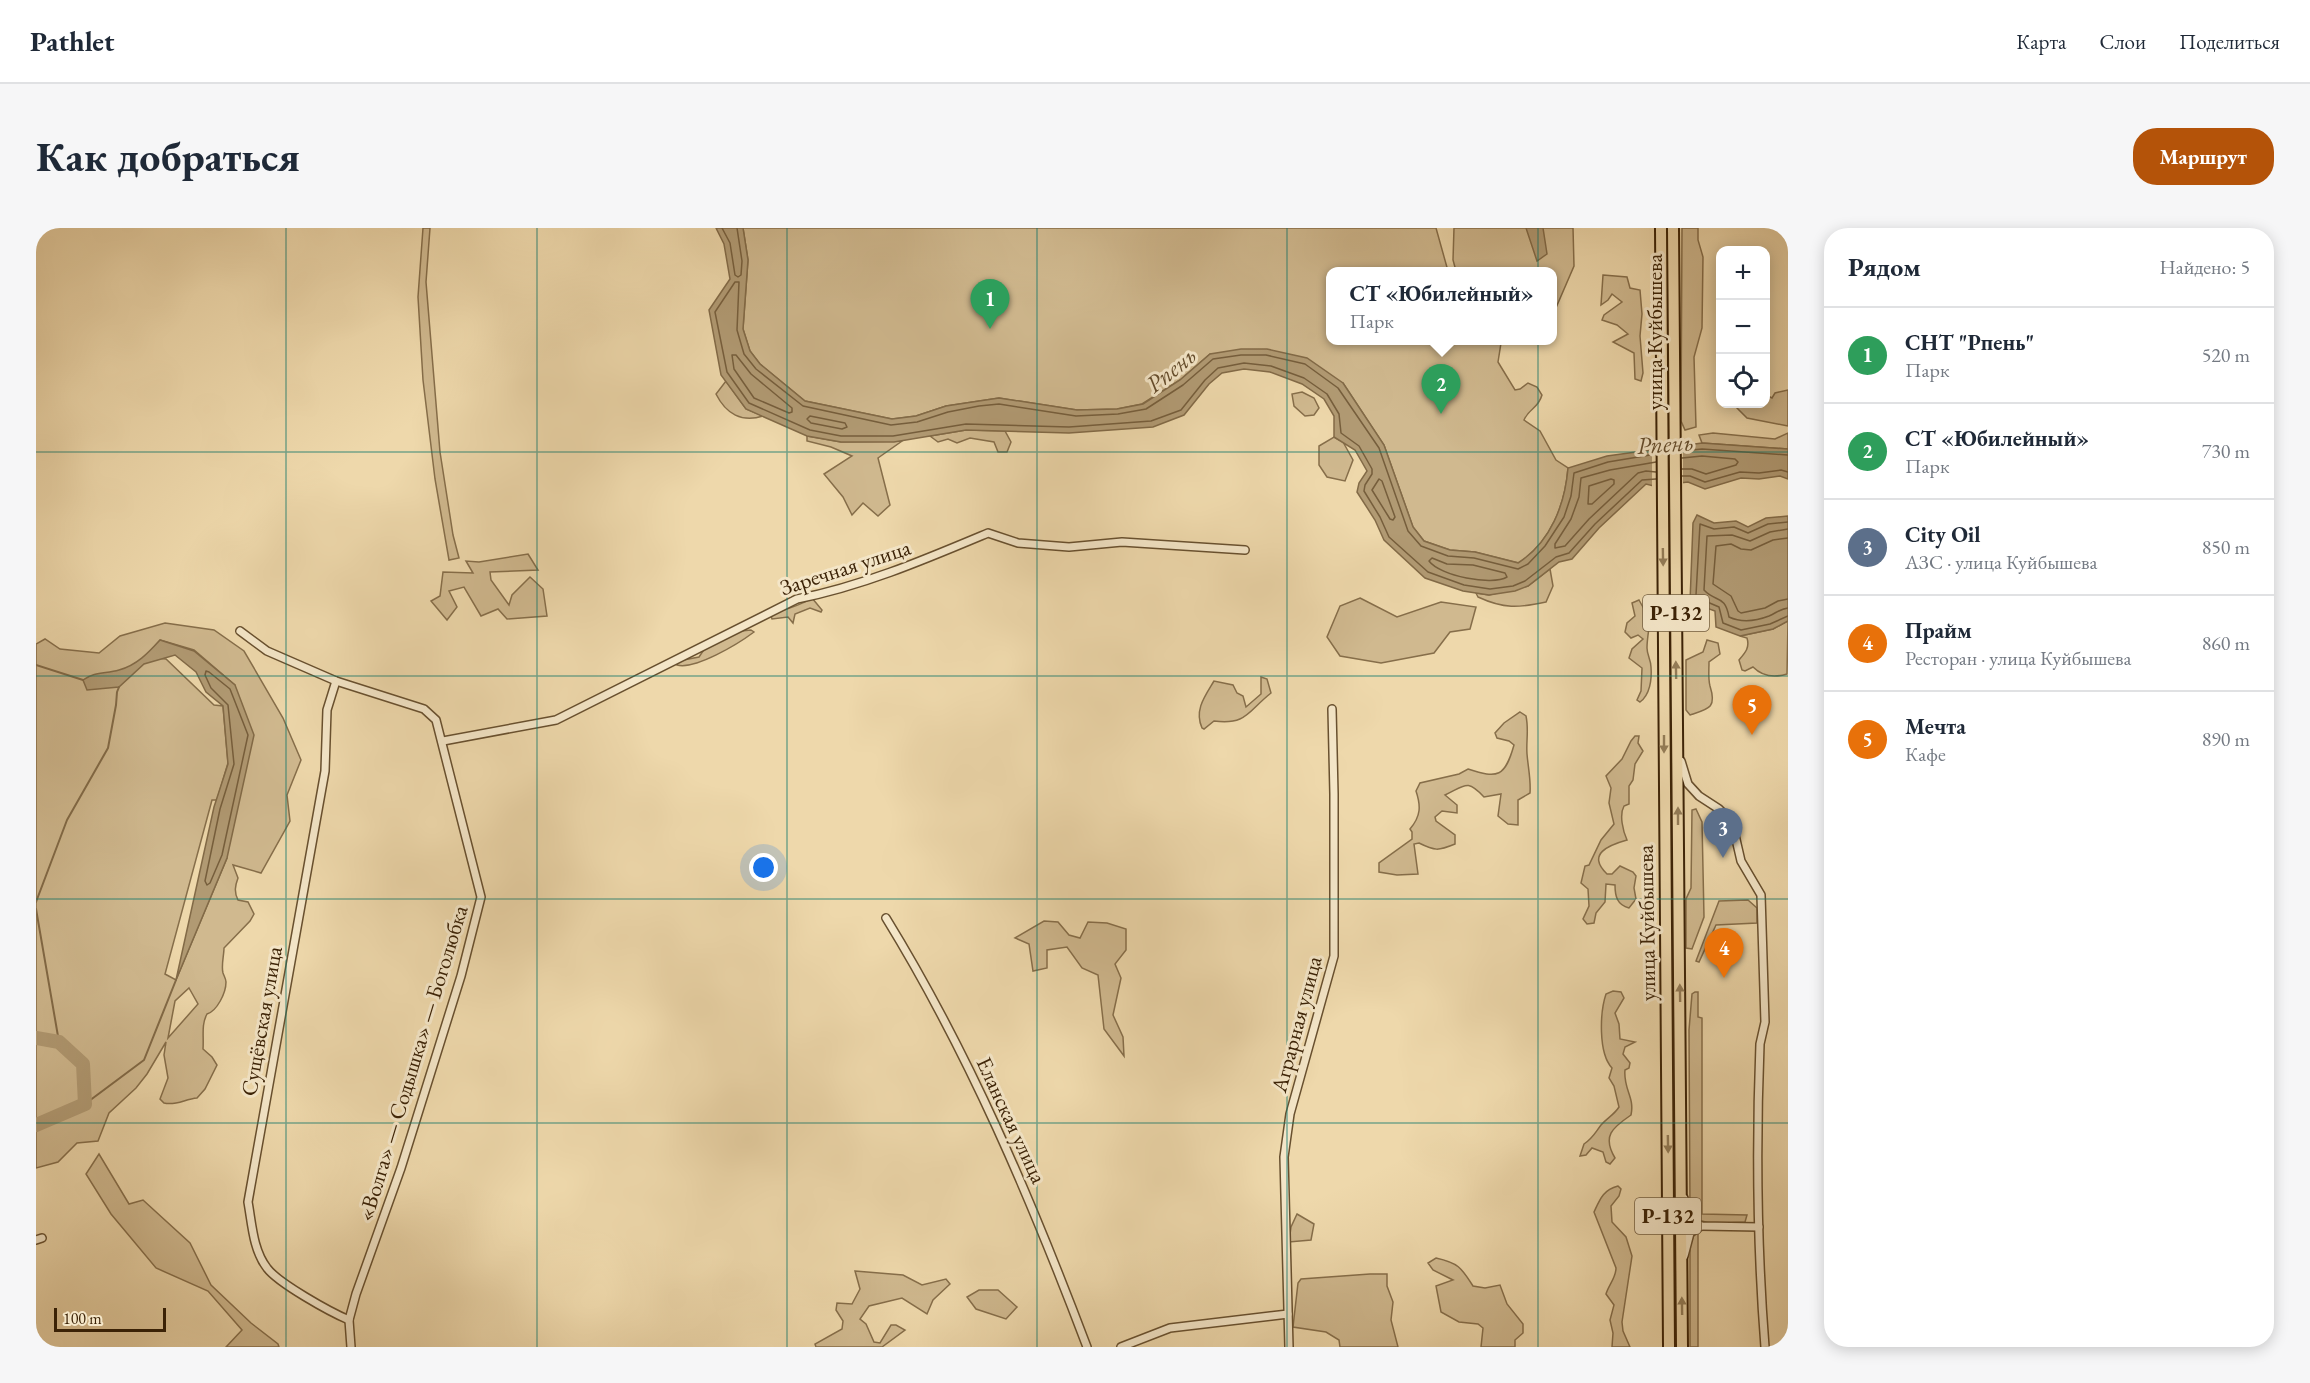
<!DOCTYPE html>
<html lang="ru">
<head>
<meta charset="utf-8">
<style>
  :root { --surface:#fff; --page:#f6f6f7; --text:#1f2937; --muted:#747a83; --line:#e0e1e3; --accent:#b45309 }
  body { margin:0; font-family:"EB Garamond",serif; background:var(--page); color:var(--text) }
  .controls { position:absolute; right:18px; top:18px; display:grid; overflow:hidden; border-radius:12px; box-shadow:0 3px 15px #0003 }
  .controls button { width:54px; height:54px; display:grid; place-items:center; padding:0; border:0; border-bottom:2px solid var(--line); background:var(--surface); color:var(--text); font:30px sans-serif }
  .scale { position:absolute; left:18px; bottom:15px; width:112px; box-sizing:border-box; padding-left:6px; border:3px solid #3b2206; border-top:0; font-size:16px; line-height:21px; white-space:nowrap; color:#3b2206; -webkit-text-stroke:4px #f4e6c8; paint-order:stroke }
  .you { position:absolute; left:728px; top:640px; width:21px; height:21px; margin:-15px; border:4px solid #fff; border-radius:50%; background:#1a73e8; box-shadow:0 0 0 9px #1a73e833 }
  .badge { display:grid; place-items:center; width:39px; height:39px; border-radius:50%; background:var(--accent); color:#fff; font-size:20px; font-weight:700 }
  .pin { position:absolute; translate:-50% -50px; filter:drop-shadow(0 2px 3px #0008) }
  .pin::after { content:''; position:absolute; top:32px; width:21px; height:18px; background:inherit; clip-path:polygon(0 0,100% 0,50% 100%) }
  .popup { position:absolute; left:1290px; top:39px; width:231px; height:78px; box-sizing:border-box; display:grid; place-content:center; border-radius:12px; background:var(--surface); filter:drop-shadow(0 2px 4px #0005); font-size:20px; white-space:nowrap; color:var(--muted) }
  .popup b { font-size:22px; color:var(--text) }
  .popup::after { content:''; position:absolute; left:50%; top:100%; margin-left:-12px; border:12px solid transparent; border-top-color:var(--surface) }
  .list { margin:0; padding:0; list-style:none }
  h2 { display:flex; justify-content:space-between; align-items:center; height:78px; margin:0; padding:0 24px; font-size:26px }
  h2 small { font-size:20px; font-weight:400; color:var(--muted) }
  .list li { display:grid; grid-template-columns:39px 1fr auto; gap:18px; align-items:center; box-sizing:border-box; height:96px; padding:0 24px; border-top:2px solid var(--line) }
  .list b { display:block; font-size:22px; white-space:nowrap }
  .list p { margin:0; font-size:20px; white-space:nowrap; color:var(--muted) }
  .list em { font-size:20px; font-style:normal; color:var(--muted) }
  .icon { flex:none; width:33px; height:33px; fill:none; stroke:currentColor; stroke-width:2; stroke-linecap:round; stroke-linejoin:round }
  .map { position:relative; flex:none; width:1752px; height:1119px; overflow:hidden; border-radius:24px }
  header { display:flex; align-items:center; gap:36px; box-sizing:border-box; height:84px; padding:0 30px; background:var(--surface); border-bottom:2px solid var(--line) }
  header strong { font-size:28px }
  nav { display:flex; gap:33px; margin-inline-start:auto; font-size:21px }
  .intro { display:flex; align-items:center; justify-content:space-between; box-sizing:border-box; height:144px; padding:0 36px }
  h1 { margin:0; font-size:42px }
  .button { padding:15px 27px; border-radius:24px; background:var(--accent); color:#fff; font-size:21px; font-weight:700 }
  main { display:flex; gap:36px; padding:0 36px }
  aside { flex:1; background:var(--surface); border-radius:24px; box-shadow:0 3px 15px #0003 }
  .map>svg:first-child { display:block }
  .green { fill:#d0b98f; stroke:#866e4a; stroke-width:1.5; fill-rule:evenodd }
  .water { fill:#b19a73; stroke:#826a47; stroke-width:1.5 }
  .pier { fill:#eed8ab }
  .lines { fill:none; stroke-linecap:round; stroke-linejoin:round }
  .shore { stroke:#765e3c; stroke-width:1.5 }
  .stream { stroke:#826a47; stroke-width:2 }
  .river { stroke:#b19a73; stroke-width:14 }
  .minor-casing { stroke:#68502f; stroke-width:10 }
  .trunk-casing { stroke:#3b2206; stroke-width:14 }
  .minor { stroke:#f4e6c8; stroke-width:7 }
  .trunk { stroke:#eed8ab; stroke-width:10 }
  .oneway { fill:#947d58 }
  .grid { fill:none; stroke:#0f766e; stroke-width:1.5; stroke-opacity:0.55 }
  .labels { text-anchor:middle; stroke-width:6; stroke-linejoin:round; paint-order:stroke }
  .shield { fill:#f4e6c8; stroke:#725d40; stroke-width:1.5 }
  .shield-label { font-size:21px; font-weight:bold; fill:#3b2206 }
  .street-label { font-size:22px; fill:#3b2206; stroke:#f4e6c8 }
  .water-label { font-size:24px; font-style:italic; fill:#644c2c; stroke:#f4e6c8 }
</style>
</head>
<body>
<header>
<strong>Pathlet</strong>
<nav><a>Карта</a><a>Слои</a><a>Поделиться</a></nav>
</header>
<div class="intro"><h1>Как добраться</h1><a class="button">Маршрут</a></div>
<main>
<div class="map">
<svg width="1752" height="1119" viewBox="0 0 1752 1119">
  <rect width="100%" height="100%" fill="#eed8ab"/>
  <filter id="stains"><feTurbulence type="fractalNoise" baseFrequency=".00333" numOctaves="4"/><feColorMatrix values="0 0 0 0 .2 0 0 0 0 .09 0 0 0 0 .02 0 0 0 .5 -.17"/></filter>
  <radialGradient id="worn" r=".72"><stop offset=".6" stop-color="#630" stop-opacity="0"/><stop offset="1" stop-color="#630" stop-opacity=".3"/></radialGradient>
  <!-- green -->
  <g class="green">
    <path d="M387,0H394L390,54L404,224L417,307L423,330L413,332L399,251L387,152L382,69Z"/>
    <path d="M707,0H1400L1412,43L1294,44V112H1449L1452,116L1465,115L1462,134L1479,162L1484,161L1492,155L1501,159L1506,167C1502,181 1493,180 1488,192L1504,203L1520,232L1532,240C1529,277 1515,313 1483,335L1439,324L1414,322L1388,313L1377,299L1348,217L1307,155L1174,126L1144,152L1106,176L1081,181L1041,182L963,170L910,178L880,188L856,191L769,173L724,136L714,123L707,101L712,32Z"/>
    <path d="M1418,0H1537L1538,38L1516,89V44L1420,43L1417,32Z"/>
    <path d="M1646,0H1662V12L1667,29L1666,100L1658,129L1660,199L1649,202L1645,193Z"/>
    <path d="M1567,47L1591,49L1594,60L1604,62L1606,86L1604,108L1607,145L1605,153L1599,151L1598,125L1577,114L1592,106L1581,97L1566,92L1568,87L1586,74L1576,66L1572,72L1565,77Z"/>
    <path d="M690,153L710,181L727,188C706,195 690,186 680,166Z"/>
    <path d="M1752,162V198L1711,190L1697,176H1730V167L1736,170L1739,165Z"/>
    <path d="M1266,164L1278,170L1283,180L1278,187L1269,188L1258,178L1256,166Z"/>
    <path d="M930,202L969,203L975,214L971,224H962L958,214L934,210L921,215L912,211L902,214L894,208Z"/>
    <path d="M1677,205L1739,211L1752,205V221L1666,215L1663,207Z"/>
    <path d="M771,208L805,214L866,213L842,230L854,277L842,288L827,275L816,287L807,269L788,246L816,228L795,219L771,213Z"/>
    <path d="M1298,209L1307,214L1317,232L1309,253L1291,249L1283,237V218Z"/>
    <path d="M492,326L502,342L454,344L455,352L473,377L476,367L494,349L507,361L511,388L471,391L462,381L445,388L428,359L413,363L421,379L411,392L395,373L404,368L407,344L437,345L430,333L443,334Z"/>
    <path d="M1514,341L1517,358L1510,374C1482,380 1468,381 1442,369L1440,365L1453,367L1492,358Z"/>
    <path d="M776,370L786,382L785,384L774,380L759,386L757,395L752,389L736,391L735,388C748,380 763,379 776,370Z"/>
    <path d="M1324,370L1361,389L1405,374L1440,379L1434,401L1414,404L1398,425L1345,435L1304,428L1291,409L1304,378Z"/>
    <path d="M1603,372L1608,381L1610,377L1614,381C1615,394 1611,407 1611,420C1611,427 1615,432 1615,439C1616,451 1614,467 1604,474L1601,472L1605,463L1606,440L1593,430L1596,421L1607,411L1602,407L1595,410L1589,404L1591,395L1599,388L1596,375Z"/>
    <path d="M1752,393L1751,446C1738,450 1726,448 1717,439L1709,443L1706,442L1703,432C1709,425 1714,420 1711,410L1704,408L1737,401Z"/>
    <path d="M129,395L178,402L208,423L247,490L265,532L251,567L254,593L225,645L197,637L202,650C199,658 198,664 202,672L212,674L218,686L214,693L188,720C188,727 185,738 187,745C188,748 190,751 190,754C190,765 181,783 171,786C165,797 168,808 167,821L176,829L181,837L169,861L161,870C149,871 140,878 128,875L124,871L132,850L128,827L130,814L111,846L100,860L73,885L62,913L41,915L22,934L0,940V416L9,411L24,421L63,425L84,408ZM124,412L158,422L199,457L191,630L140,752L129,746L176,572H181L192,535L187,478L178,477L130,431L109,429ZM153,760L162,776L132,810L139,773Z"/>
    <path d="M715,402L718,404C702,416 659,442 641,437L642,433L663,429L669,420L705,403Z"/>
    <path d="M1671,412L1682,415L1684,426L1673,434C1673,442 1672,451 1674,458C1681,480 1673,481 1654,487L1650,482V432L1667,424Z"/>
    <path d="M1225,449L1231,451L1235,465C1211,484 1211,497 1178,493L1168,501L1166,500C1158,482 1169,468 1178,453L1197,457L1201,465L1207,468L1210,479L1225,466Z"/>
    <path d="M1484,484L1490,488C1493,502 1490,513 1491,526C1492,539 1495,551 1494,565L1482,572V597L1472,596L1462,588L1465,566L1448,569C1431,551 1430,557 1409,567L1421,577V585L1406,583L1399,589L1400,593L1419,607V616C1402,623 1399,623 1383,615L1378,616L1382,646L1361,647L1343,644V635L1376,611V604L1374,601C1385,588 1385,578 1380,563L1384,555L1423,546L1432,541C1462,551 1469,549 1478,517L1473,513L1461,510L1459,505L1468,495Z"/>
    <path d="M1599,508H1603L1602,515L1607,523L1599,536L1597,552L1593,558V576L1588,578C1583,587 1587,603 1591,612C1573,617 1550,626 1571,646H1576L1584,638L1597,644L1600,648L1598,660L1600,671L1593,680C1581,677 1579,668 1579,657L1570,656L1569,674L1560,685L1558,695L1551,696L1547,691L1553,678L1552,661L1545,655L1549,638L1553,637L1565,612L1578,596L1573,575L1575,560L1570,548L1586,531L1595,513Z"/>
    <path d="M1660,581L1666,594L1668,689L1656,721L1650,720V671L1655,660L1656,582Z"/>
    <path d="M1712,672L1721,680V695L1680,697L1663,734L1660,733L1683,673Z"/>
    <path d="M1008,693L1022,694L1033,707L1044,710L1052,694L1071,695L1090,701V722L1079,736L1085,750L1077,787L1087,809L1088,828L1068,801L1062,747L1046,740L1031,719L1011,722V740L997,743L993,716L979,710Z"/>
    <path d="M1577,763L1585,764L1588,770L1579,785L1583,796L1584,811L1599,814L1589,819L1587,826L1594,835L1593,840L1589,842C1587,861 1599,869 1595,887C1576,900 1566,908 1579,930L1574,936L1570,934L1567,924L1556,920L1550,927L1544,928L1548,916C1557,910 1559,905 1565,897C1571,890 1578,887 1583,879L1578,858L1573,850L1576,840C1562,825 1564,784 1570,766Z"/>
    <path d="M1659,764H1662V789L1666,790V986L1711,987L1709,994C1693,994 1660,1001 1654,982L1653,802L1656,766Z"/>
    <path d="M63,926L93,976L107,972L154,1015L175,1057L215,1095L242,1116L243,1119H190L206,1102L172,1063L120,1040L75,986L50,946Z"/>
    <path d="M1582,958L1585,961L1583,968L1575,978L1576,994L1590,1009L1596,1028L1586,1094L1587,1103L1594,1119H1576L1577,1105L1574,1092L1578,1077L1570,1066C1573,1056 1580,1050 1580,1040L1558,984C1564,971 1567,962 1582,958Z"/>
    <path d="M1261,986L1278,996L1275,1012L1253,1014L1255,999Z"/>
    <path d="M1662,1005V1119H1654V1017L1658,1007Z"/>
    <path d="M1400,1030C1422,1035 1425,1039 1437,1058L1449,1060L1464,1057L1471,1076L1487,1096V1105L1479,1112V1119H1445L1447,1100L1442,1096L1423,1094L1405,1084L1400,1058L1417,1052L1397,1042L1392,1035Z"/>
    <path d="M819,1043L867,1047L886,1057L910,1051L914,1056L897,1072L891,1086L866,1070L833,1078L824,1091L830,1096L838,1114L844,1115L855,1097H860L869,1102L846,1119H780L779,1116L806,1101L807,1093L800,1082L801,1075L816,1076L824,1061Z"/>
    <path d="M1334,1046H1351V1058L1357,1074L1355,1092L1362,1119H1304L1303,1112L1290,1104L1257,1099L1262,1055L1265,1051Z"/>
    <path d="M943,1062H962L981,1079L970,1091L940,1081L931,1069Z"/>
  </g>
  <!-- water -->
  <g class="water">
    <path d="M680,0H707L712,32L707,101L714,123L724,136L769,173L856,191L880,188L910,178L963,170L1041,182L1081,181L1107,176L1144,152L1174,126L1205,121H1231L1271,130L1307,155L1348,217L1377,299L1388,313L1414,322L1439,324L1482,335C1515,314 1529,276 1532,240L1571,228L1666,215L1752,221V251L1744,248L1723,251L1705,250L1669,261L1652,254L1618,258L1610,256L1563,300L1536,331L1523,334L1492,358L1479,363L1453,367L1427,363L1389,350L1348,312L1339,292L1321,264L1323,255L1331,243L1319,222L1298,209V188L1288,171L1266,156L1234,144L1208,141L1186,145L1173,156L1148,187L1117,199L1033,205L930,202L858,214H805L771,208L710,181L685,147L673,82L694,51L688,16Z"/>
    <path d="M1490,0H1507L1511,26L1501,33Z"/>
    <path d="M1661,287L1678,295L1700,293L1712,299L1730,290L1752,288V393L1737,401L1704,408L1680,399L1679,383L1654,374L1657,295Z"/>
    <path d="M124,412L158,423L199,457L218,507L191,630L140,752L178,579L192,536L187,478L170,464L160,444L139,427L108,436L83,459L51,462L47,452C59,443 70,446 83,442C101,437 112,425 124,412Z"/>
  </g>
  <!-- pier -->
  <path class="pier" d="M1647,214V257L1616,260V218Z"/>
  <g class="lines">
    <!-- shore -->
    <g class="shore">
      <path d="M686,0L694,15L699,47L702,49L705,47L706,33L701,0"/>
      <path d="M696,127H700L715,146L756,180V184L753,185L718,170L698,141Z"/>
      <path d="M774,188L809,195L811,199L806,201L775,195L771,191Z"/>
      <path d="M1646,223L1666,221L1752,227"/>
      <path d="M1620,226L1572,234L1538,245L1535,268L1528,289L1509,318L1492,336L1482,341L1438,330L1412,328L1385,318L1372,303L1343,220L1302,160L1269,136L1230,127H1205L1177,131L1147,157L1110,181L1082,186L1040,188L963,176L943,178L912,184L881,194L855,197L767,178L720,141L708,126L701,102L703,54H699L679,84L691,144L713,175L774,202L805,208H857L930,196L1033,199L1115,193L1145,182L1169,152L1182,140L1208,135L1235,138L1268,150L1291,166L1303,186L1305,205L1323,218L1336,241V246L1329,257L1328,263L1344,289L1353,309L1392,344L1428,357L1454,361L1477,358L1489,353L1520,329L1533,325L1559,296L1606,252L1620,251"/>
      <path d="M1646,230L1666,228L1699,231L1702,234L1700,237L1670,246L1656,241H1646"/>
      <path d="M1620,234L1574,242L1545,250L1543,269L1535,291L1519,316V320L1529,318L1553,291L1602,245L1610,243L1620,244"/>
      <path d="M1646,248H1654L1669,254L1704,244L1723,245L1745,242L1752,244"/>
      <path d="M1343,251L1346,253L1359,289L1357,292L1354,291L1336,262Z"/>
      <path d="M1575,251L1578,252V256L1556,276H1552L1553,258Z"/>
      <path d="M1752,294L1732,296L1712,305L1698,299L1678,301L1664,296L1660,367L1662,370L1683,379L1687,395L1705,402L1734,396L1752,388"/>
      <path d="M1752,301L1734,304L1714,313L1696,307L1671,308L1668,362C1680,375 1689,366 1693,389C1706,395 1720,393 1733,388C1740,385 1744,381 1752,380"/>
      <path d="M1752,310L1737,312L1715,322L1705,321L1695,316L1680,318L1677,356L1695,368L1702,383L1705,385L1729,380L1742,373L1752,371"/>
      <path d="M1396,330L1411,336L1437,337L1469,345L1471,349C1456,358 1404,348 1393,333Z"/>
      <path d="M170,443L173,444L194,461L212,507L186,627L174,655L171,657L169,653L184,581L198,536L192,477L175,460L169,447Z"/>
    </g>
    <!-- stream -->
    <g class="stream">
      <path d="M0,437L47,452"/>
      <path d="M0,674L31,592L72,520L80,477L81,464L83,459"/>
      <path d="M0,681L23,814"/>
      <path d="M49,876L108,832L140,752"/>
    </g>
    <!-- river -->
    <path class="river" d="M0,810L23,814L47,836L49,876L0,897"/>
    <defs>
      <g id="minor">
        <path d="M204,403L231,423L300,453L388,481L400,492L445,669L425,748L365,940L320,1066L313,1092L315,1119"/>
        <path d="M300,453L291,482L289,543L212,974C216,996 217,1022 231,1040C242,1055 294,1084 313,1092"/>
        <path d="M407,513L520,492L761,371C827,358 890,331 952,305L982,315L1033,319L1086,314L1209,322"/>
        <path d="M1645,533L1652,556L1663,568L1683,581L1696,594L1705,633L1725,667L1729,794L1724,816C1720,917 1721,1018 1729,1119"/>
        <path d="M850,690C933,825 995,971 1051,1119"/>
        <path d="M1648,970L1655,993L1665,998L1723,999"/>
        <path d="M0,1012L6,1010"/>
        <path d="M1648,1028L1654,1005L1665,998"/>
        <path d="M1085,1119L1134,1100L1252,1086"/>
        <path d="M1253,1119L1248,929L1254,886L1298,728V566L1296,481"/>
      </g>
      <g id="trunk">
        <path d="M1625,0L1633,1119"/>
        <path d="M1637,0L1646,1119"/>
      </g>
    </defs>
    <!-- minor casing -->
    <use href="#minor" class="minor-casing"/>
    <!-- trunk casing -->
    <use href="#trunk" class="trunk-casing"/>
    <!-- minor -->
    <use href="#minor" class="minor"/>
    <!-- trunk -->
    <use href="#trunk" class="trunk"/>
  </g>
  <!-- one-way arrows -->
  <defs><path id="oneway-solid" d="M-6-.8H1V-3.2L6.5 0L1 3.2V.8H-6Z" transform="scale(1.5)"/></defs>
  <g class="oneway">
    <use href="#oneway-solid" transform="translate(1627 329) rotate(89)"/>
    <use href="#oneway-solid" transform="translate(1640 442) rotate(-91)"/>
    <use href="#oneway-solid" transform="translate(1628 516) rotate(90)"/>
    <use href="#oneway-solid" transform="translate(1642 588) rotate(-90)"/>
    <use href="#oneway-solid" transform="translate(1644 765) rotate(-91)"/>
    <use href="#oneway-solid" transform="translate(1632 916) rotate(89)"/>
    <use href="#oneway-solid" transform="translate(1646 1078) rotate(-91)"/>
  </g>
  <!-- grid -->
  <path class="grid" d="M250,0V1119M501,0V1119M751,0V1119M1001,0V1119M1251,0V1119M1502,0V1119M0,224H1752M0,448H1752M0,671H1752M0,895H1752"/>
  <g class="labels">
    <!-- shield labels -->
    <g class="shield">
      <rect x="1607" y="367" width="66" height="36" rx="4.5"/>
      <rect x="1599" y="970" width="66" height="36" rx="4.5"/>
    </g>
    <g class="shield-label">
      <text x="1640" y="392">Р-132</text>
      <text x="1632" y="995">Р-132</text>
    </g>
    <!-- street labels -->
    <g class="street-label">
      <text transform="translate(1618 104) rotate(-90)" y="8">улица Куйбышева</text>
      <text transform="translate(809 339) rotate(-18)" y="8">Заречная улица</text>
      <text transform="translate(1610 695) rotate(-91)" y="8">улица Куйбышева</text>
      <text transform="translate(225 793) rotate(-80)" y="8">Сущёвская улица</text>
      <text transform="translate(1260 796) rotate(-75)" y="8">Аграрная улица</text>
      <text transform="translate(376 835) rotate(-73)" y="8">«Волга» — Содышка» — Боголюбка</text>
      <text transform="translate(976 892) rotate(65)" y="8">Еланская улица</text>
    </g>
    <!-- water labels -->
    <g class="water-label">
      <text transform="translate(1135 142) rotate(-39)" y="8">Рпень</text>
      <text transform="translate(1629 216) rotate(-4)" y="8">Рпень</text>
    </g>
  </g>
  <rect width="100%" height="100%" filter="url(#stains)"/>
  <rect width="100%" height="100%" fill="url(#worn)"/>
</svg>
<div class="controls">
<button>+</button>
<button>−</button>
<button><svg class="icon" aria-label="locate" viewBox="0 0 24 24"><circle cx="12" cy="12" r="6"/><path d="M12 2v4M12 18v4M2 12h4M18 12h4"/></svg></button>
</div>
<div class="scale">100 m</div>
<div class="you"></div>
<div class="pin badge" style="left:954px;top:101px;background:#2e9e5b">1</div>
<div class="pin badge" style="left:1405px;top:186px;background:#2e9e5b">2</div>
<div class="popup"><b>СТ «Юбилейный»</b>Парк</div>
<div class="pin badge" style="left:1687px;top:630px;background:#5c6f8a">3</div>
<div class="pin badge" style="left:1688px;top:750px;background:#e8710a">4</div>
<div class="pin badge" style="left:1716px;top:507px;background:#e8710a">5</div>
</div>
<aside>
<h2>Рядом<small>Найдено: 5</small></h2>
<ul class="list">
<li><span class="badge" style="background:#2e9e5b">1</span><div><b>СНТ &quot;Рпень&quot;</b><p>Парк</p></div><em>520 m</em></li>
<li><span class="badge" style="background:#2e9e5b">2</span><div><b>СТ «Юбилейный»</b><p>Парк</p></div><em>730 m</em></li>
<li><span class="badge" style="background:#5c6f8a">3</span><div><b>City Oil</b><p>АЗС · улица Куйбышева</p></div><em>850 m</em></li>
<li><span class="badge" style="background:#e8710a">4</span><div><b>Прайм</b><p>Ресторан · улица Куйбышева</p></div><em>860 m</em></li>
<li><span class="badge" style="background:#e8710a">5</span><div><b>Мечта</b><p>Кафе</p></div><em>890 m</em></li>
</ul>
</aside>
</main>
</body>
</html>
